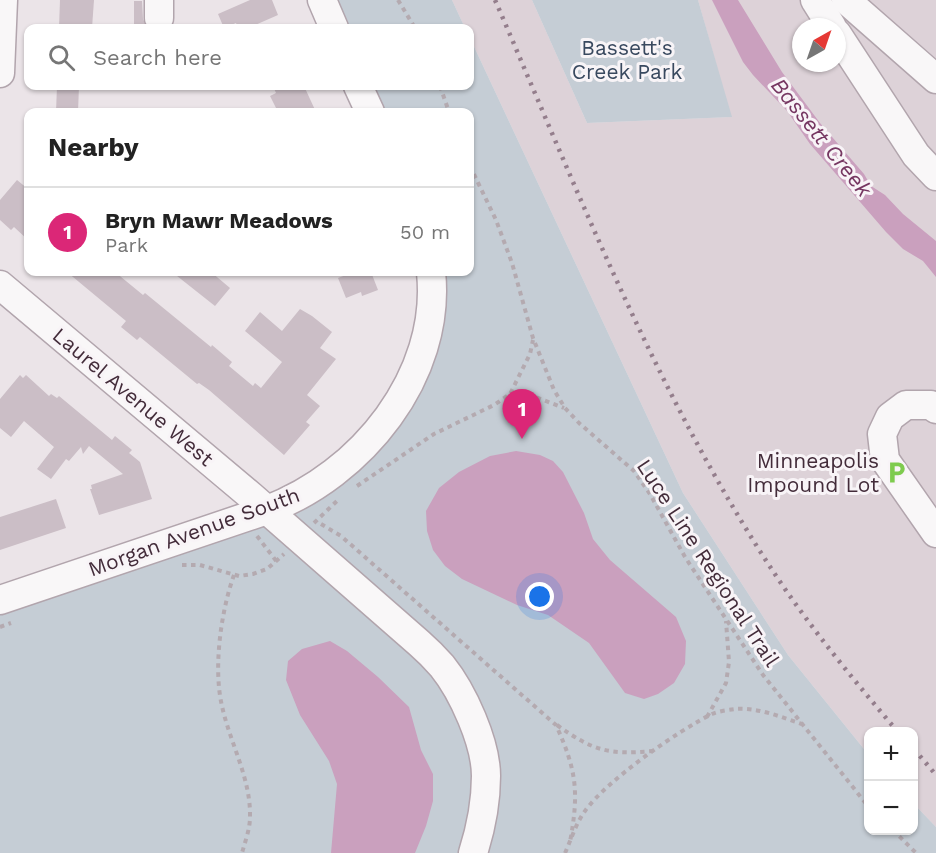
<!DOCTYPE html>
<html lang="en">
<head>
<meta charset="utf-8">
<style>
  :root { --surface:#fff; --page:#f6f6f6; --text:#222; --muted:#767676; --line:#e0e0e0; --accent:#db2777 }
  body { margin:0; font-family:"Work Sans",sans-serif; background:var(--page); color:var(--text) }
  .controls { position:absolute; right:18px; bottom:18px; display:grid; overflow:hidden; border-radius:12px; box-shadow:0 2px 4px #0004 }
  .controls button { width:54px; height:54px; display:grid; place-items:center; padding:0; border:0; border-bottom:2px solid var(--line); background:var(--surface); color:var(--text); font:30px sans-serif }
  .compass { position:absolute; left:792px; top:18px; width:54px; height:54px; border-radius:50%; background:var(--surface); box-shadow:0 2px 4px #0004; rotate:40deg }
  .you { position:absolute; left:540px; top:597px; width:21px; height:21px; margin:-15px; border:4px solid #fff; border-radius:50%; background:#1a73e8; box-shadow:0 0 0 9px #1a73e833 }
  .badge { display:grid; place-items:center; width:39px; height:39px; border-radius:50%; background:var(--accent); color:#fff; font-size:20px; font-weight:700 }
  .pin { position:absolute; translate:-50% -50px; filter:drop-shadow(0 2px 3px #0008) }
  .pin::after { content:''; position:absolute; top:32px; width:21px; height:18px; background:inherit; clip-path:polygon(0 0,100% 0,50% 100%) }
  .list { margin:0; padding:0; list-style:none }
  h2 { display:flex; justify-content:space-between; align-items:center; height:78px; margin:0; padding:0 24px; font-size:26px }
  h2 small { font-size:20px; font-weight:400; color:var(--muted) }
  .list li { display:grid; grid-template-columns:39px 1fr auto; gap:18px; align-items:center; box-sizing:border-box; height:90px; padding:0 24px; border-top:2px solid var(--line) }
  .list b { display:block; font-size:22px; white-space:nowrap }
  .list p { margin:0; font-size:20px; white-space:nowrap; color:var(--muted) }
  .list em { font-size:20px; font-style:normal; color:var(--muted) }
  .icon { flex:none; width:33px; height:33px; fill:none; stroke:currentColor; stroke-width:2; stroke-linecap:round; stroke-linejoin:round }
  .map { position:relative; flex:none; width:936px; height:853px; overflow:hidden }
  .search { position:absolute; background:var(--surface); box-shadow:0 2px 4px #0004; left:24px; top:24px; width:450px; height:66px; display:flex; align-items:center; gap:15px; box-sizing:border-box; padding:0 21px; border-radius:12px; color:var(--muted); font-size:22px }
  .panel { position:absolute; background:var(--surface); box-shadow:0 2px 4px #0004; left:24px; top:108px; width:450px; height:168px; border-radius:12px }
  .map>svg:first-child { display:block }
  .built { fill:#ddd2d8; fill-rule:evenodd }
  .green { fill:#c5cdd5 }
  .water { fill:#caa0be }
  .building { fill:#cbbec6 }
  .lines { fill:none; stroke-linecap:round; stroke-linejoin:round }
  .minor-casing { stroke:#b2a5ad; stroke-width:31 }
  .path { stroke:#b4aab0; stroke-width:4; stroke-dasharray:4.5 4.5; stroke-linecap:butt }
  .minor { stroke:#f9f7f8; stroke-width:28 }
  .rail { stroke:#947e8c; stroke-width:4.5; stroke-dasharray:3 6; stroke-linecap:butt }
  .labels { text-anchor:middle; stroke-width:6; stroke-linejoin:round; paint-order:stroke }
  .park-label { font-size:21px; fill:#39495f; stroke:#f8f4f7 }
  .street-label { font-size:21px; fill:#432c3a; stroke:#f8f4f7 }
  .poi-label { font-size:21px; fill:#432c3a; stroke:#f8f4f7; text-anchor:end }
  .water-label { font-size:22px; font-style:italic; fill:#763762; stroke:#f8f4f7 }
</style>
</head>
<body>
<div class="map">
<svg width="936" height="853" viewBox="0 0 936 853">
  <rect width="100%" height="100%" fill="#ebe4e8"/>
  <!-- built -->
  <path class="built" d="M452,0H532L587,123L731,117L698,0H936V827L914,804V732H868V754L788,655L683,493L470,38V28H465ZM801,27H837V63H801Z"/>
  <!-- green -->
  <g class="green">
    <path d="M335,0H452L465,28H347Z"/>
    <path d="M532,0H698L732,117L587,123Z"/>
    <path d="M470,38L683,493L788,655L868,754V830H914V804L936,827V853H0V613L352,473L445,272H470V112H383L371,86H470Z"/>
  </g>
  <!-- water -->
  <g class="water">
    <path d="M712,0H738L782,72L820,123L864,174L871,186L885,195L903,214L936,241V277L923,261L903,249L886,232L810,144L787,111L753,75L743,62Z"/>
    <path d="M516,451L540,455L553,461L563,472L584,513L593,539L610,560L676,617L686,641L685,664L674,683L658,694L644,699L625,693L589,643L548,615L517,605L462,579L445,566L433,550L427,531L426,511L439,488L459,472L490,456Z"/>
    <path d="M330,641L347,651L378,677L409,707L421,750L433,774V801L426,826L415,853H331L337,784L329,761L300,715L286,680L288,661L302,649Z"/>
  </g>
  <!-- building -->
  <g class="building">
    <path d="M60,0H94L92,28H59Z"/>
    <path d="M250,0H272L278,15L248,28H238L236,23L224,28L218,14Z"/>
    <path d="M134,1H142L143,19L147,28H134Z"/>
    <path d="M57,86H79L78,112H56Z"/>
    <path d="M273,86H304L316,112H278L270,96L276,93Z"/>
    <path d="M17,180L28,189V240L14,227L11,230L0,220V200Z"/>
    <path d="M67,272H115L143,295L145,293L211,347L212,345L232,362L229,366L253,386L255,383L261,388L282,362L245,331L260,312L282,331L300,309L312,316L332,332L320,348L336,359L307,395L320,406L306,422L310,425L284,455L209,390L199,383L197,384L140,337L137,340L121,327L126,321Z"/>
    <path d="M172,272H211L230,288L215,306Z"/>
    <path d="M354,272H371L378,290L362,296L361,292L346,298L338,278Z"/>
    <path d="M20,375L23,378L26,375L49,396L51,394L57,398L59,396L112,440L115,436L132,450L129,453L140,462L152,499L99,515L90,489H92L91,485L123,474L89,446L83,454L81,447L69,461L66,459L51,479L37,469L54,447L24,421L11,437L0,428V399Z"/>
    <path d="M56,499L66,528L0,550V517Z"/>
  </g>
  <g class="lines">
    <defs>
      <g id="minor">
        <path d="M159,0V18"/>
        <path d="M322,0L334,28"/>
        <path d="M815,0L832,27"/>
        <path d="M846,0L936,79"/>
        <path d="M837,34L916,155L936,176"/>
        <path d="M0,73L3,0"/>
        <path d="M358,86L370,112"/>
        <path d="M0,285L251,496L419,643C427,650 435,658 442,666C463,692 486,743 486,776C486,802 481,828 473,853"/>
        <path d="M936,409L931,405H906L890,417L882,434L885,460L936,533"/>
        <path d="M0,600L267,510C361,475 442,376 431,272"/>
      </g>
    </defs>
    <!-- minor casing -->
    <use href="#minor" class="minor-casing"/>
    <!-- path -->
    <g class="path">
      <path d="M398,0L415,28"/>
      <path d="M440,86L449,112"/>
      <path d="M470,166L496,220L512,263L533,338L554,390L565,408L579,423L634,471L650,494L685,557L763,675L868,806"/>
      <path d="M510,394L533,396L564,408"/>
      <path d="M357,486L434,434L494,405L510,394L530,354L533,340"/>
      <path d="M314,523L339,499"/>
      <path d="M321,524L341,536L556,725C577,771 579,793 570,842"/>
      <path d="M257,536L277,562"/>
      <path d="M182,565H200L239,576L253,574L267,569L284,554"/>
      <path d="M234,575C221,611 213,668 222,706C230,743 251,779 250,817C250,829 245,842 242,853"/>
      <path d="M0,627L11,623"/>
      <path d="M707,717L726,683L729,662L726,621"/>
      <path d="M557,725C593,751 609,755 653,751"/>
      <path d="M893,830L916,853"/>
      <path d="M565,853C571,840 576,823 585,811C606,781 679,730 712,714C719,711 728,710 735,709C757,707 781,717 802,724"/>
    </g>
    <!-- minor -->
    <use href="#minor" class="minor"/>
    <!-- rail -->
    <g class="rail">
      <path d="M495,0C577,189 653,385 765,559C804,620 851,677 898,732"/>
      <path d="M914,749L936,775"/>
    </g>
  </g>
  <!-- icons -->
  <defs>
    <symbol id="parking-bare" viewBox="-9 -9 18 18"><path d="M-3.5-5.5H1a3.5 3.5 0 0 1 0 7H-1V5.5H-3.5ZM-1-3.4V-.6H.8a1.4 1.4 0 0 0 0-2.8Z" fill="#7ecb4e" stroke="#f8f4f7" stroke-width="2.5" paint-order="stroke"/></symbol>
  </defs>
  <g fill-rule="evenodd">
    <use href="#parking-bare" x="880" y="456" width="33" height="33"/>
  </g>
  <g class="labels">
    <!-- park labels -->
    <g class="park-label">
      <text x="627" y="55">Bassett's<tspan x="627" dy="24">Creek Park</tspan></text>
    </g>
    <!-- street labels -->
    <g class="street-label">
      <text transform="translate(133 397) rotate(40)" y="7">Laurel Avenue West</text>
      <text transform="translate(194 532) rotate(-20)" y="7">Morgan Avenue South</text>
      <text transform="translate(708 563) rotate(57)" y="7">Luce Line Regional Trail</text>
    </g>
    <!-- poi labels -->
    <g class="poi-label">
      <text x="879" y="468">Minneapolis<tspan x="879" dy="24">Impound Lot</tspan></text>
    </g>
    <!-- water labels -->
    <g class="water-label">
      <text transform="translate(822 137) rotate(51)" y="8">Bassett Creek</text>
    </g>
  </g>
</svg>
<div class="controls">
<button>+</button>
<button>−</button>
</div>
<svg class="compass" viewBox="-18 -18 36 36"><path d="M0-13l5 13h-10z" fill="#e53935"/><path d="M0 13l5-13h-10z" fill="#767676"/></svg>
<div class="you"></div>
<div class="pin badge" style="left:522px;top:439px">1</div>
<div class="search"><svg class="icon" aria-label="search" viewBox="0 0 24 24"><circle cx="10" cy="10" r="6"/><path d="M15 15l6 6"/></svg>Search here</div>
<section class="panel">
<h2>Nearby<small></small></h2>
<ul class="list">
<li><span class="badge">1</span><div><b>Bryn Mawr Meadows</b><p>Park</p></div><em>50 m</em></li>
</ul>
</section>
</div>
</body>
</html>
